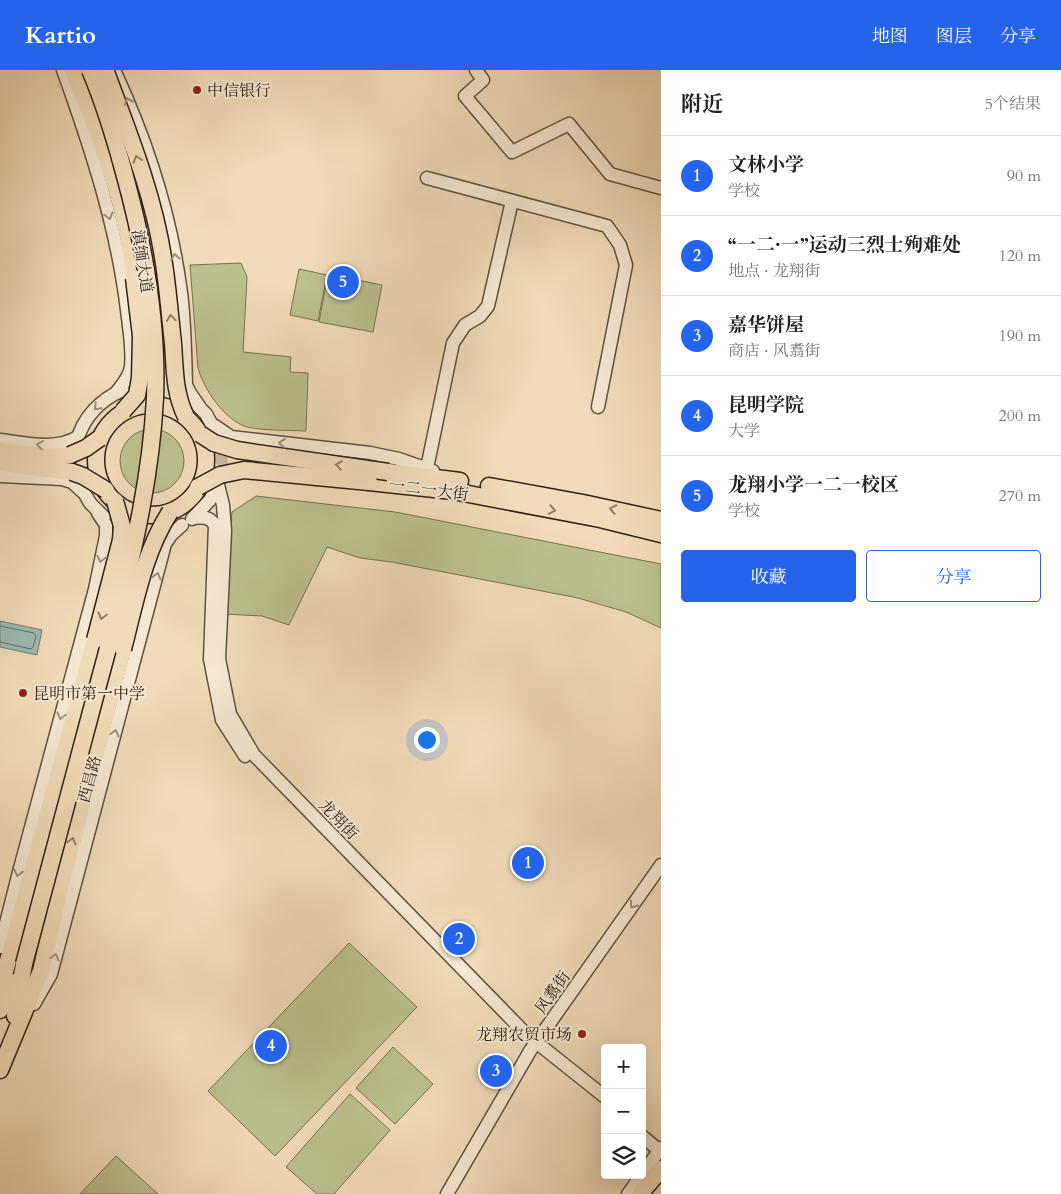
<!DOCTYPE html>
<html lang="zh">
<head>
<meta charset="utf-8">
<style>
  :root { --surface:#fff; --page:#f6f6f6; --text:#222; --muted:#767676; --line:#e0e0e0; --accent:#2563eb }
  body { margin:0; font-family:Cardo,"Noto Serif SC",serif; background:var(--page); color:var(--text) }
  .controls { position:absolute; right:15px; bottom:15px; display:grid; overflow:hidden; border-radius:5px; box-shadow:0 5px 20px #0002 }
  .controls button { width:45px; height:45px; display:grid; place-items:center; padding:0; border:0; border-bottom:1px solid var(--line); background:var(--surface); color:var(--text); font:25px sans-serif }
  .you { position:absolute; left:426px; top:669px; width:18px; height:18px; margin:-12px; border:4px solid #fff; border-radius:50%; background:#1a73e8; box-shadow:0 0 0 8px #1a73e833 }
  .badge { display:grid; place-items:center; width:32px; height:32px; border-radius:50%; background:var(--accent); color:#fff; font-size:16px; font-weight:700 }
  .pin { position:absolute; translate:-50% -50%; border:2px solid #fff; box-shadow:0 1px 5px #0006 }
  .list { margin:0; padding:0; list-style:none }
  h2 { display:flex; justify-content:space-between; align-items:center; height:65px; margin:0; padding:0 20px; font-size:21px }
  h2 small { font-size:16px; font-weight:400; color:var(--muted) }
  .list li { display:grid; grid-template-columns:32px 1fr auto; gap:15px; align-items:center; box-sizing:border-box; height:80px; padding:0 20px; border-top:1px solid var(--line) }
  .list b { display:block; font-size:19px; white-space:nowrap }
  .list p { margin:0; font-size:16px; white-space:nowrap; color:var(--muted) }
  .list em { font-size:16px; font-style:normal; color:var(--muted) }
  .actions { display:flex; gap:10px; padding:15px 20px }
  .actions a { flex:1; padding:11px 0; border:1px solid var(--accent); border-radius:5px; text-align:center; font-size:18px; color:var(--accent) }
  .actions .main { background:var(--accent); color:#fff }
  .icon { flex:none; width:28px; height:28px; fill:none; stroke:currentColor; stroke-width:2; stroke-linecap:round; stroke-linejoin:round }
  .map { position:relative; flex:none; width:661px; height:1124px; overflow:hidden }
  header { display:flex; align-items:center; gap:30px; box-sizing:border-box; height:70px; padding:0 25px; background:var(--accent); color:#fff }
  header strong { font-size:24px }
  nav { display:flex; gap:28px; margin-inline-start:auto; font-size:18px }
  main { display:flex }
  aside { flex:1; background:var(--surface) }
  .map>svg:first-child { display:block }
  .green { fill:#bcc08f; stroke:#767154 }
  .water { fill:#9bbbb3; stroke:#707e75 }
  .lines { fill:none; stroke-linecap:round; stroke-linejoin:round }
  .shore { stroke:#666e66; stroke-width:1 }
  .minor-tunnel { stroke:#cbb69a; stroke-width:12; stroke-dasharray:12 6; stroke-linecap:butt }
  .minor-casing { stroke:#605040; stroke-width:15 }
  .major-casing { stroke:#302218; stroke-width:19 }
  .minor { stroke:#f7e8d2; stroke-width:12 }
  .major { stroke:#f2dbba; stroke-width:16 }
  .major-bridge-casing { stroke:#302218; stroke-width:19; stroke-linecap:butt }
  .major-bridge { stroke:#f2dbba; stroke-width:16 }
  .oneway { stroke:#9d8f7e }
  .oneway2 { stroke:#917e69 }
  .poi-dot { fill:#8f2418; stroke:#f7e8d2; stroke-width:2 }
  .labels { text-anchor:middle; stroke-width:4; stroke-linejoin:round; paint-order:stroke }
  .poi-label { font-size:16px; fill:#302218; stroke:#f7e8d2; text-anchor:start }
  .street-label { font-size:16px; fill:#302218; stroke:#f7e8d2 }
</style>
</head>
<body>
<header>
<strong>Kartio</strong>
<nav><a>地图</a><a>图层</a><a>分享</a></nav>
</header>
<main>
<div class="map">
<svg width="661" height="1124" viewBox="0 0 661 1124">
  <rect width="100%" height="100%" fill="#f2dbba"/>
  <filter id="stains"><feTurbulence type="fractalNoise" baseFrequency=".004" numOctaves="4"/><feColorMatrix values="0 0 0 0 .2 0 0 0 0 .09 0 0 0 0 .02 0 0 0 .5 -.17"/></filter>
  <radialGradient id="worn" r=".72"><stop offset=".6" stop-color="#630" stop-opacity="0"/><stop offset="1" stop-color="#630" stop-opacity=".3"/></radialGradient>
  <!-- green -->
  <g class="green">
    <path d="M241,193L247,207L243,282L291,287L290,302L308,303L306,361C287,360 265,361 247,357C225,351 203,318 198,298L190,195Z"/>
    <path d="M299,199L327,205L318,251L290,245Z"/>
    <path d="M328,204L382,215L373,262L319,252Z"/>
    <circle cx="152" cy="391" r="32"/>
    <path d="M256,426L395,442L661,494V558L626,542L578,528L392,492L360,488L327,477L289,555L262,546L223,544L232,442Z"/>
    <path d="M349,873L417,937L275,1086L208,1021Z"/>
    <path d="M393,977L433,1014L395,1054L356,1018Z"/>
    <path d="M350,1024L390,1060L334,1124H317L286,1097Z"/>
    <path d="M116,1086L158,1124H80Z"/>
  </g>
  <!-- water -->
  <path class="water" d="M0,551L42,560L37,585L0,577Z"/>
  <g class="lines">
    <!-- shore -->
    <path class="shore" d="M0,556L34,563L36,566L33,577L31,579L0,572"/>
    <!-- minor-tunnel -->
    <path class="minor-tunnel" d="M218,413L222,394L219,368"/>
    <defs>
      <g id="minor">
        <path d="M63,0C91,78 117,157 127,240C129,258 133,279 131,297C129,308 122,315 116,323"/>
        <path d="M114,0C147,71 171,145 181,223C185,253 185,284 186,315L190,323L199,336"/>
        <path d="M476,0L483,10L465,26L512,82L569,54L610,104L661,118"/>
        <path d="M427,108L607,156L620,175L626,195L598,337"/>
        <path d="M194,332L206,344L217,364"/>
        <path d="M215,356L231,367L370,383L399,389L433,401"/>
        <path d="M0,370C26,373 54,381 78,367"/>
        <path d="M77,372C82,348 101,329 123,320"/>
        <path d="M427,398L453,273L465,255L480,246L488,236L512,131"/>
        <path d="M0,406L62,409L72,412L83,422"/>
        <path d="M80,415L90,433L104,447"/>
        <path d="M218,415L223,435L225,461L219,589L230,644L254,685L526,964L605,1027"/>
        <path d="M193,448C203,447 209,446 215,455L210,589L222,650L245,686"/>
        <path d="M192,449L210,430L218,413"/>
        <path d="M0,877L19,802L95,519L106,466V455L98,443"/>
        <path d="M34,934L51,904L165,474L171,465L182,455"/>
        <path d="M642,1066L661,1082"/>
        <path d="M447,1124L530,981L661,795"/>
        <path d="M628,1124L661,1078"/>
      </g>
      <g id="major">
        <path d="M73,0C94,52 116,106 127,162C131,177 132,192 134,208"/>
        <circle cx="151" cy="390" r="55"/>
        <path d="M0,381L52,387L70,385"/>
        <path d="M0,393L72,402"/>
        <path d="M388,402L460,411"/>
        <path d="M369,412L453,421L600,449L661,464"/>
        <path d="M489,416L583,433L661,450"/>
        <path d="M0,920L95,570"/>
        <path d="M0,940L15,912"/>
        <path d="M15,946L24,894"/>
        <path d="M0,1000L41,901L60,818L123,579"/>
        <path d="M640,1124L661,1099"/>
      </g>
    </defs>
    <!-- minor casing -->
    <use href="#minor" class="minor-casing"/>
    <!-- major casing -->
    <use href="#major" class="major-casing"/>
    <!-- minor -->
    <use href="#minor" class="minor"/>
    <!-- major -->
    <use href="#major" class="major"/>
    <defs>
      <g id="major-bridge">
        <path d="M106,2C129,64 155,128 164,194C168,220 170,247 173,273C175,300 174,322 186,347"/>
        <path d="M123,341L137,325L140,308L141,266L134,208"/>
        <path d="M200,364L214,373L237,380L388,402"/>
        <path d="M70,385L86,378L100,368"/>
        <path d="M72,402L83,406L106,420"/>
        <path d="M198,417L220,405L244,400L369,412"/>
        <path d="M95,570L121,470L122,456L115,431"/>
        <path d="M123,579C135,533 144,482 170,442"/>
        <path d="M24,894C49,799 74,704 100,608C125,515 150,426 155,328C158,254 145,180 126,110C116,72 105,35 90,0"/>
      </g>
    </defs>
    <!-- major-bridge casing -->
    <use href="#major-bridge" class="major-bridge-casing"/>
    <!-- major-bridge -->
    <use href="#major-bridge" class="major-bridge"/>
  </g>
  <!-- one-way arrows -->
  <defs><path id="oneway-chevron" d="M-2-3.5L2.5 0L-2 3.5" fill="none" stroke-width="1.6" stroke-linecap="round" stroke-linejoin="round" transform="scale(1.25)"/></defs>
  <g class="oneway">
    <use href="#oneway-chevron" transform="translate(128 31) rotate(-112)"/>
    <use href="#oneway-chevron" transform="translate(109 146) rotate(74)"/>
    <use href="#oneway-chevron" transform="translate(175 187) rotate(-100)"/>
    <use href="#oneway-chevron" transform="translate(97 337) rotate(135)"/>
    <use href="#oneway-chevron" transform="translate(282 373) rotate(-175)"/>
    <use href="#oneway-chevron" transform="translate(40 375) rotate(-173)"/>
    <use href="#oneway-chevron" transform="translate(101 489) rotate(102)"/>
    <use href="#oneway-chevron" transform="translate(157 506) rotate(-75)"/>
    <use href="#oneway-chevron" transform="translate(61 646) rotate(105)"/>
    <use href="#oneway-chevron" transform="translate(115 663) rotate(-75)"/>
    <use href="#oneway-chevron" transform="translate(18 803) rotate(104)"/>
    <use href="#oneway-chevron" transform="translate(633 835) rotate(125)"/>
    <use href="#oneway-chevron" transform="translate(55 887) rotate(-75)"/>
  </g>
  <g class="oneway2">
    <use href="#oneway-chevron" transform="translate(137 89) rotate(-108)"/>
    <use href="#oneway-chevron" transform="translate(171 248) rotate(-95)"/>
    <use href="#oneway-chevron" transform="translate(339 395) rotate(-172)"/>
    <use href="#oneway-chevron" transform="translate(613 439) rotate(-168)"/>
    <use href="#oneway-chevron" transform="translate(552 440) rotate(11)"/>
    <use href="#oneway-chevron" transform="translate(102 546) rotate(105)"/>
    <use href="#oneway-chevron" transform="translate(72 771) rotate(-75)"/>
  </g>
  <!-- markers -->
  <g class="poi-dot">
    <circle cx="197" cy="20" r="5"/>
    <circle cx="23" cy="623" r="5"/>
    <circle cx="582" cy="964" r="5"/>
  </g>
  <g class="labels">
    <!-- poi labels -->
    <g class="poi-label">
      <text x="207" y="26">中信银行</text>
      <text x="33" y="629">昆明市第一中学</text>
      <text x="572" y="970" text-anchor="end">龙翔农贸市场</text>
    </g>
    <!-- street labels -->
    <g class="street-label">
      <text transform="translate(143 191) rotate(81)" y="6">滇缅大道</text>
      <text transform="translate(429 419) rotate(7)" y="6">一二一大街</text>
      <text transform="translate(89 709) rotate(-75)" y="6">西昌路</text>
      <text transform="translate(339 749) rotate(46)" y="6">龙翔街</text>
      <text transform="translate(552 922) rotate(-55)" y="6">风翥街</text>
    </g>
  </g>
  <rect width="100%" height="100%" filter="url(#stains)"/>
  <rect width="100%" height="100%" fill="url(#worn)"/>
</svg>
<div class="controls">
<button>+</button>
<button>−</button>
<button><svg class="icon" aria-label="layers" viewBox="0 0 24 24"><path d="M12 4l9 5-9 5-9-5zM3 14l9 5 9-5"/></svg></button>
</div>
<div class="you"></div>
<div class="pin badge" style="left:528px;top:793px">1</div>
<div class="pin badge" style="left:459px;top:869px">2</div>
<div class="pin badge" style="left:496px;top:1001px">3</div>
<div class="pin badge" style="left:271px;top:976px">4</div>
<div class="pin badge" style="left:343px;top:212px">5</div>
</div>
<aside>
<h2>附近<small>5个结果</small></h2>
<ul class="list">
<li><span class="badge">1</span><div><b>文林小学</b><p>学校</p></div><em>90 m</em></li>
<li><span class="badge">2</span><div><b>“一二·一”运动三烈士殉难处</b><p>地点 · 龙翔街</p></div><em>120 m</em></li>
<li><span class="badge">3</span><div><b>嘉华饼屋</b><p>商店 · 风翥街</p></div><em>190 m</em></li>
<li><span class="badge">4</span><div><b>昆明学院</b><p>大学</p></div><em>200 m</em></li>
<li><span class="badge">5</span><div><b>龙翔小学一二一校区</b><p>学校</p></div><em>270 m</em></li>
</ul>
<div class="actions"><a class="main">收藏</a><a>分享</a></div>
</aside>
</main>
</body>
</html>
